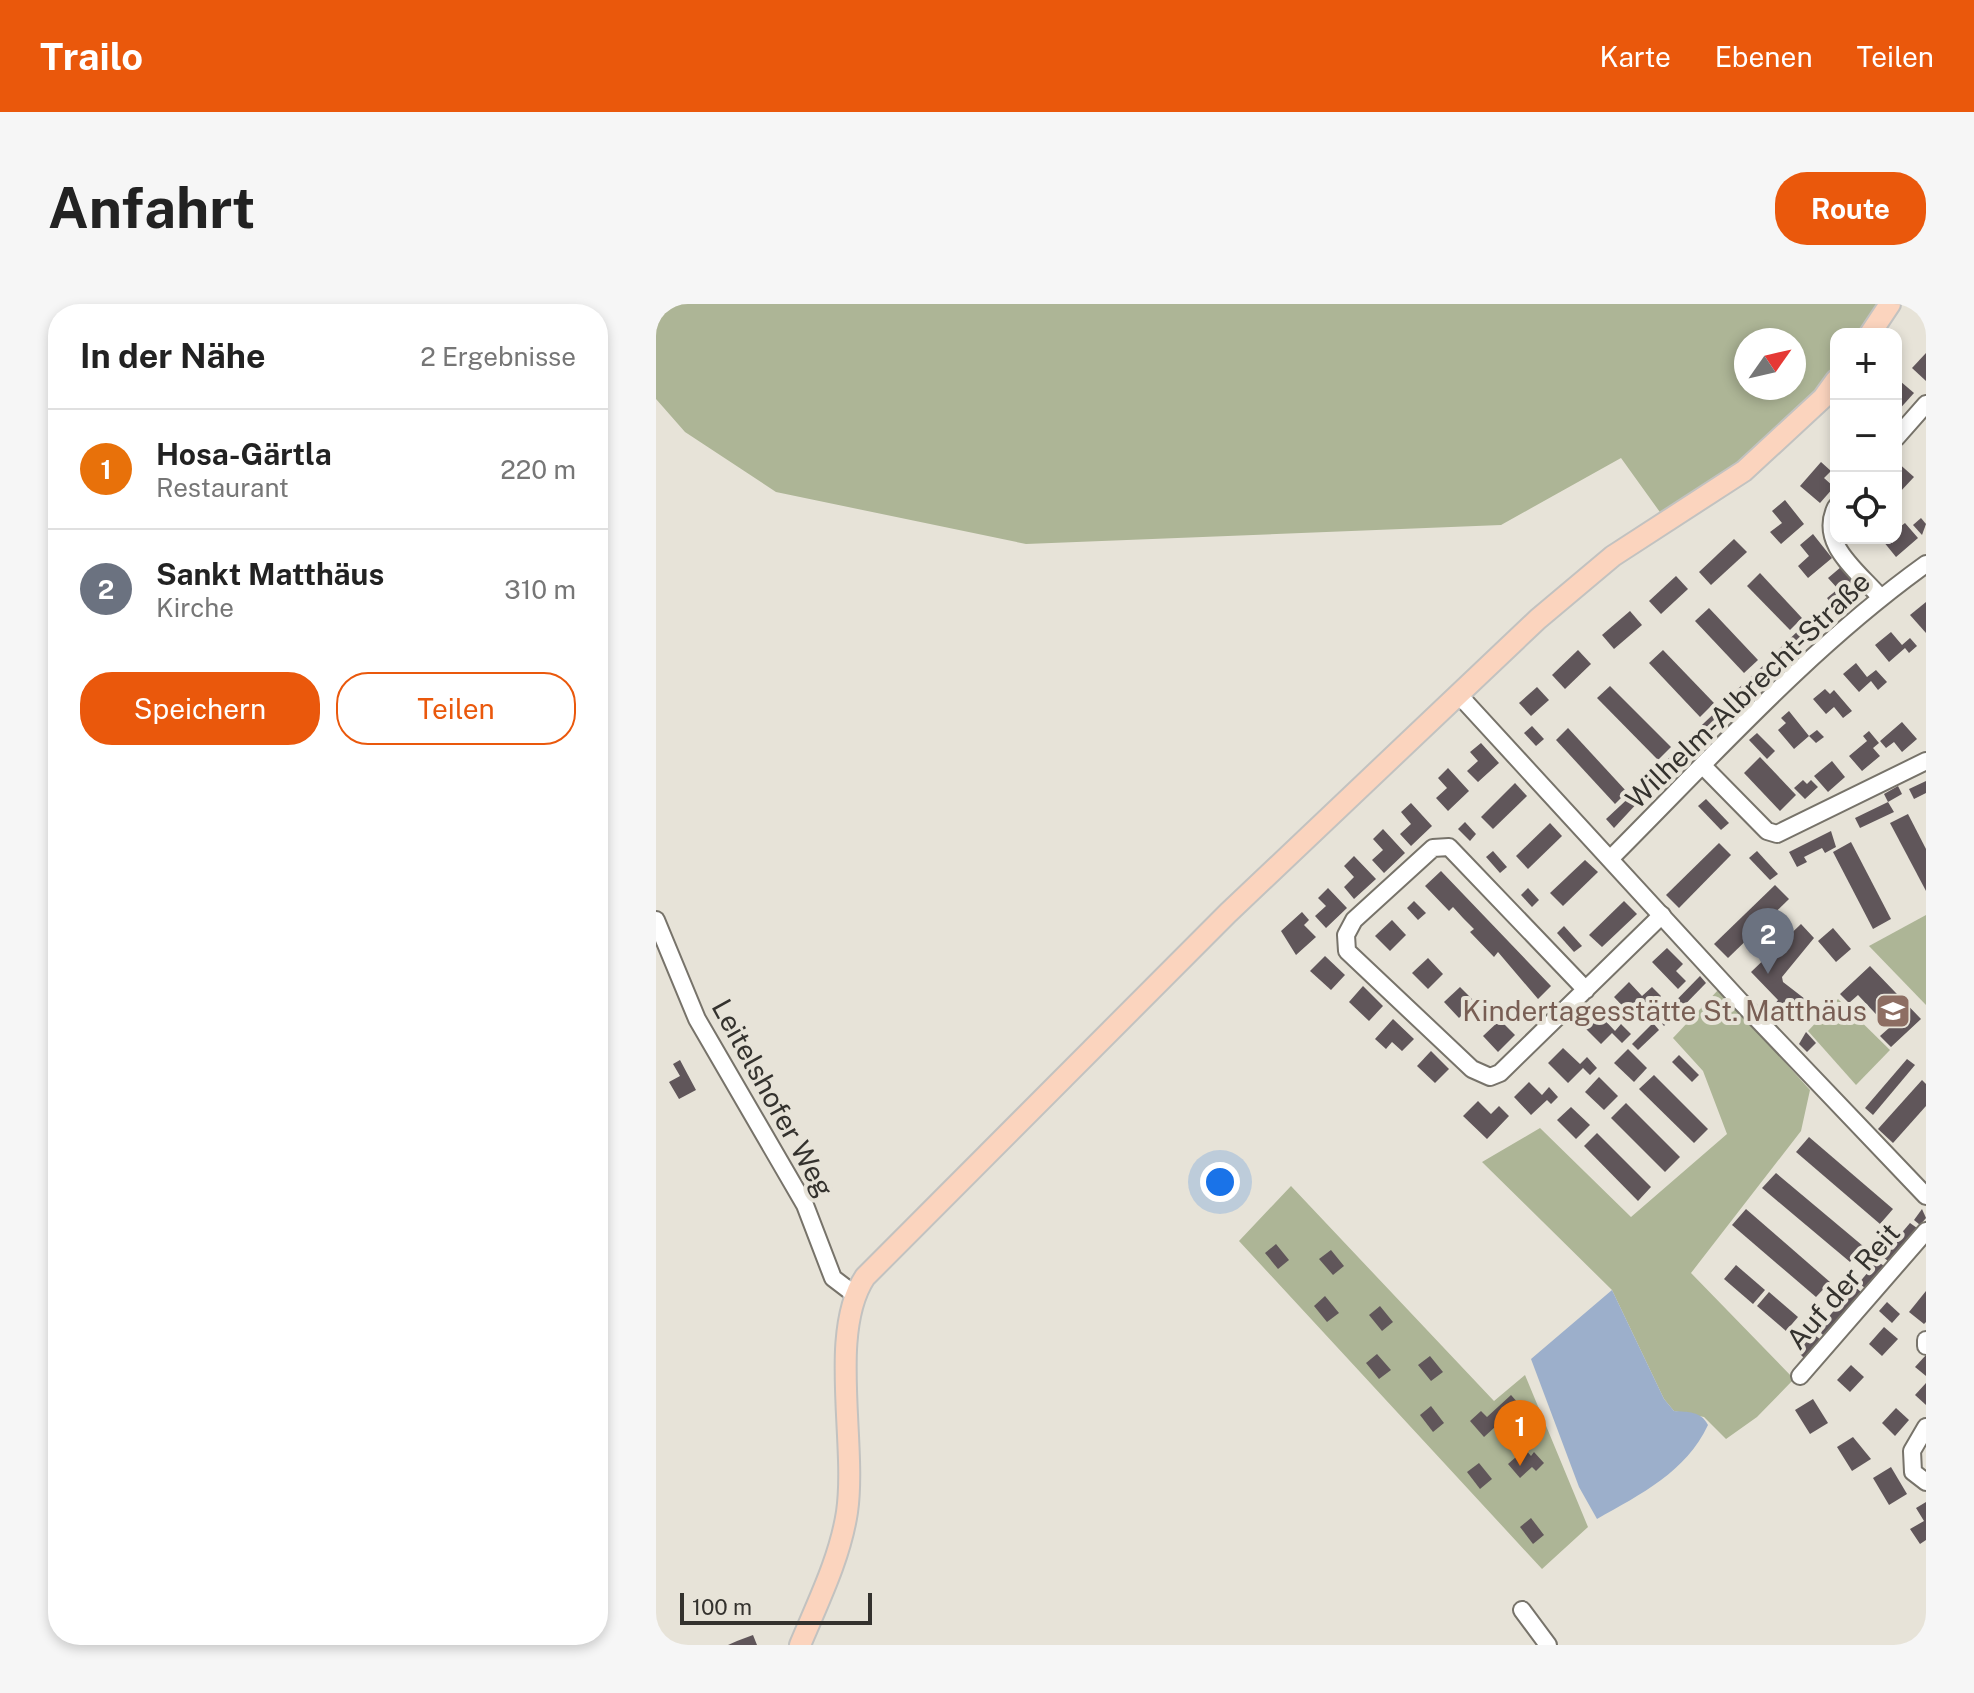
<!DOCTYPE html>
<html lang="de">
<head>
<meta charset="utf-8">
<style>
  :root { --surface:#fff; --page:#f6f6f6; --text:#222; --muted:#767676; --line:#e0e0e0; --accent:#ea580c }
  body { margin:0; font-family:"Public Sans",sans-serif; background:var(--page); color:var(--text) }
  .controls { position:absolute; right:24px; top:24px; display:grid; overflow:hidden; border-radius:16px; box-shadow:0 4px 12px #0003 }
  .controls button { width:72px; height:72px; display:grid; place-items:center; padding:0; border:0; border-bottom:2px solid var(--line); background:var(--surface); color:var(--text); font:40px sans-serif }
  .compass { position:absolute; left:1078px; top:24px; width:72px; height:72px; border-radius:50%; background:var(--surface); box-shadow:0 4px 12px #0003; rotate:56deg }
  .scale { position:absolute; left:24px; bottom:20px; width:192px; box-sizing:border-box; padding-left:8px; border:4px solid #34322e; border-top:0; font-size:22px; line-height:28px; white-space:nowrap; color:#34322e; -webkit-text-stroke:6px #e7e3d8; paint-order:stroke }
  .you { position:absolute; left:564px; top:878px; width:28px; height:28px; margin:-20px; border:6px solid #fff; border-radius:50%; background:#1a73e8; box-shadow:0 0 0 12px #1a73e833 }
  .badge { display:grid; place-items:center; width:52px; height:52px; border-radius:50%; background:var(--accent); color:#fff; font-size:26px; font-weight:700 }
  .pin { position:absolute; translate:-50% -66px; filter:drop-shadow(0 2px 4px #0008) }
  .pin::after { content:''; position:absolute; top:42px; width:28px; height:24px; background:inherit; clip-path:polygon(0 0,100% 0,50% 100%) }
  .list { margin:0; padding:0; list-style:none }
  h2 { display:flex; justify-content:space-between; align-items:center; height:104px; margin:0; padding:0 32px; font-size:34px }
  h2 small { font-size:26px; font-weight:400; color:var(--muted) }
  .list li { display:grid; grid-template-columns:52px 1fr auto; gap:24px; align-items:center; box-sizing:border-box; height:120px; padding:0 32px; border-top:2px solid var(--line) }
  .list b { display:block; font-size:30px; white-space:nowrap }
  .list p { margin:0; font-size:26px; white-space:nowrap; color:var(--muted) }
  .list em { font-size:26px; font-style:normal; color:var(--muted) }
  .actions { display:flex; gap:16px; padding:24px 32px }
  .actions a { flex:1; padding:18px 0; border:2px solid var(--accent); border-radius:32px; text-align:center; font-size:28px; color:var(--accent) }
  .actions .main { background:var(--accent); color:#fff }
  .icon { flex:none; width:44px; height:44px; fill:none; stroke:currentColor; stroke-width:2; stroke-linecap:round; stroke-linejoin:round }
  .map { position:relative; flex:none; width:1270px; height:1341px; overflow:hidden; border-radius:32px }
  header { display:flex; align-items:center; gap:48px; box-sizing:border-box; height:112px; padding:0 40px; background:var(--accent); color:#fff }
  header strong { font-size:38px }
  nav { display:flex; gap:44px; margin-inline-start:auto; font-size:28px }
  .intro { display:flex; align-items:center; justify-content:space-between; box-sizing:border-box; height:192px; padding:0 48px }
  h1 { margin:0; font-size:56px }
  .button { padding:20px 36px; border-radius:32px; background:var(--accent); color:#fff; font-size:28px; font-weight:700 }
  main { display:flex; gap:48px; padding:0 48px }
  aside { flex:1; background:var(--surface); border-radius:32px; box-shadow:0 4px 12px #0003 }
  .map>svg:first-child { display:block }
  .green { fill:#adb596; fill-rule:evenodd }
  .water { fill:#9cafcb }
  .building { fill:#60565a }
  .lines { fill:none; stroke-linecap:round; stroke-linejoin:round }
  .minor-casing { stroke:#77736a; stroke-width:20 }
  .major-casing { stroke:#c2c2c0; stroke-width:24 }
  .minor { stroke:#fff; stroke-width:16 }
  .major { stroke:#fbd4be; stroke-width:20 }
  .labels { text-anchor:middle; stroke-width:8; stroke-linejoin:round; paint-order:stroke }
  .street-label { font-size:28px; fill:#34322e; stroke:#e7e3d8 }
  .education-label { font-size:28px; fill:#785e54; stroke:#e7e3d8; text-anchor:end }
</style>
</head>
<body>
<header>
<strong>Trailo</strong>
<nav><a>Karte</a><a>Ebenen</a><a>Teilen</a></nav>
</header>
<div class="intro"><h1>Anfahrt</h1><a class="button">Route</a></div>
<main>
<aside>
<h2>In der Nähe<small>2 Ergebnisse</small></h2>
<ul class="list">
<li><span class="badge" style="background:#e8710a">1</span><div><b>Hosa-Gärtla</b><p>Restaurant</p></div><em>220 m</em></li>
<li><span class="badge" style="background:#6b7280">2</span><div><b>Sankt Matthäus</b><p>Kirche</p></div><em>310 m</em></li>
</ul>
<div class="actions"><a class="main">Speichern</a><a>Teilen</a></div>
</aside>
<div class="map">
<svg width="1270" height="1341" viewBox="0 0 1270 1341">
  <rect width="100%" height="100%" fill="#e7e3d8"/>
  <!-- green -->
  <g class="green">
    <path d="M0,0H1225L1202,30H1180V59L1155,92L1087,160L1006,211L965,154L845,221L370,240L120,188L29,128L0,95ZM1090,36H1138V84H1090Z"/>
    <path d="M1270,611V701L1213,642Z"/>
    <path d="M1063,685L1154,786L1145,827L1035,969L1138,1075L1101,1113L1070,1135L1048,1113L1018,1107L1008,1095L956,986L826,858L884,824L975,913L1071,830L1047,767L1017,734Z"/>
    <path d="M1182,695L1234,746L1200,781L1152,727Z"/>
    <path d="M635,882L838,1097L869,1071L932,1223L886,1265L583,937Z"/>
  </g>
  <!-- water -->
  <path class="water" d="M956,986L1008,1095L1018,1107C1032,1108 1045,1107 1052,1121C1030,1168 985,1190 941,1215L923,1183L875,1055Z"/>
  <!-- building -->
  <g class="building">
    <path d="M1270,49V77L1256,64Z"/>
    <path d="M1244,77L1258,89L1240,109V82Z"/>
    <path d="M1240,157L1258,173L1243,189L1240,186Z"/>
    <path d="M1165,158L1175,167L1168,174L1178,183L1164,199L1144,182Z"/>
    <path d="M1129,196L1148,220L1125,240L1114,228L1126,219L1116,207Z"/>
    <path d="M1265,214L1270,220L1266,231L1257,221Z"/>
    <path d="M1249,219L1262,234L1240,253L1227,237L1240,234V226Z"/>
    <path d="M1157,230L1176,254L1152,274L1142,262L1153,252L1144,241Z"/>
    <path d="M1078,235L1091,248L1055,281L1043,268Z"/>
    <path d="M1185,263L1205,287L1181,307L1171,294L1182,285L1172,274Z"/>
    <path d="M1104,269L1146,314L1134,326L1091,282Z"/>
    <path d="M1020,272L1032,285L1005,310L993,297Z"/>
    <path d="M1270,298V329L1254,311Z"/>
    <path d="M1053,304L1102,356L1088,369L1039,317Z"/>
    <path d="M974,307L986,321L958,345L946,331Z"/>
    <path d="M1150,319L1158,327L1125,358L1118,350Z"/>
    <path d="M1235,328L1246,341L1254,334L1261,342L1253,349L1249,344L1233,358L1219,341Z"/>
    <path d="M922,346L935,360L909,385L896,371Z"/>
    <path d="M1007,346L1058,399L1044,413L993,359Z"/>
    <path d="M1110,359L1118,367L1081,401L1073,393Z"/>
    <path d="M1200,359L1211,373L1220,366L1231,378L1222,386L1215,377L1203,388L1187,370Z"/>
    <path d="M954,382L1015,443L1002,456L941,394Z"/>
    <path d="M881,383L893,396L875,412L863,399Z"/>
    <path d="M1169,385L1174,390L1178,386L1196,407L1187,414L1178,403L1170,410L1157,395Z"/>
    <path d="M1066,402L1074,409L1037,445L1029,437Z"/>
    <path d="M1133,407L1153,432L1138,445L1122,426L1130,419L1125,414Z"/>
    <path d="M1246,418L1261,435L1246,448L1238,438L1230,444L1224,437Z"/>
    <path d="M876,422L888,435L880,442L868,429Z"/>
    <path d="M912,424L971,488L959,500L900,436Z"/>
    <path d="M1161,426L1168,433L1160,439L1153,432Z"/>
    <path d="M1213,427L1223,439L1217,444L1224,452L1206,467L1193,452L1211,437L1207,432Z"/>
    <path d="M1101,429L1119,447L1111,455L1093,436Z"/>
    <path d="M825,439L843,459L822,478L811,467L822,457L814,448Z"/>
    <path d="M1019,448L1027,456L994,488L987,480Z"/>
    <path d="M1104,453L1140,491L1124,507L1088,469Z"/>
    <path d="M1176,457L1189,473L1172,488L1158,472Z"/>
    <path d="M792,464L813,487L792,507L780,494L791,484L782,474Z"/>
    <path d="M1147,476L1151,480L1155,476L1162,483L1149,495L1138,484Z"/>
    <path d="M1270,477V489L1258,495L1253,485Z"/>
    <path d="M859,479L871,492L837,525L825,513Z"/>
    <path d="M1242,482L1246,490L1232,498L1228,490Z"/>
    <path d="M979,488L985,495L958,524L950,515Z"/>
    <path d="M1050,495L1073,519L1065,526L1042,502Z"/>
    <path d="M1232,498L1238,508L1204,524L1199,514Z"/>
    <path d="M755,499L776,522L755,542L744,530L755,520L745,508Z"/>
    <path d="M1252,510L1270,545V587L1234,519Z"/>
    <path d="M809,518L820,530L814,537L802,525Z"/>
    <path d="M894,519L906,532L872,565L860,552Z"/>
    <path d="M727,525L749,549L728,569L716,556L727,546L717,535Z"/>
    <path d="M1175,527L1180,543L1169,549L1166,544L1148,553L1151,558L1141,563L1133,548Z"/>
    <path d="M1195,538L1235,615L1217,625L1177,548Z"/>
    <path d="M1063,539L1075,551L1023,604L1010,591Z"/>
    <path d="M837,547L851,563L844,569L830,553Z"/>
    <path d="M1101,547L1122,570L1114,576L1093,554Z"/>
    <path d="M698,552L720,575L698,595L688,583L698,573L688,562Z"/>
    <path d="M929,556L942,568L907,602L894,589Z"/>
    <path d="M785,567L895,682L882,695L842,648L838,653L814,628L818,625L807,614L797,603L793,607L769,582Z"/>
    <path d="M1119,581L1133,595L1072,654L1058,640Z"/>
    <path d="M672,584L691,604L670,624L659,612L670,602L662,594Z"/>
    <path d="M872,584L883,596L876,603L865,591Z"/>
    <path d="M758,597L770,609L762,616L751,604Z"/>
    <path d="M968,597L981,610L946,643L933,631Z"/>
    <path d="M646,608L653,616L648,621L660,633L640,651L625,627Z"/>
    <path d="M736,616L750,631L734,647L719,632Z"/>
    <path d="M1145,620L1158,634L1126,673L1127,678L1149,695L1135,719L1119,700L1122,696L1095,668Z"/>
    <path d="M908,622L926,642L918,648L901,629Z"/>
    <path d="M1177,624L1195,645L1180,658L1162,637Z"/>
    <path d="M1011,644L1027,660L1020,667L1030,677L1022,685L996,658Z"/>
    <path d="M669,652L689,671L675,686L654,667Z"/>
    <path d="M772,654L787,670L772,685L756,669Z"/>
    <path d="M1214,662L1265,715L1235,743L1224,732L1233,724L1202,691L1193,699L1184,690Z"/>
    <path d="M1044,672L1050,679L1008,722L1002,715Z"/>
    <path d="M973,678L986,692L996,683L1005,692L995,702L991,697L976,712L958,693Z"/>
    <path d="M707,682L727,702L713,717L693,698Z"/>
    <path d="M804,683L819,698L803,714L788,698Z"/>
    <path d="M943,710L959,727L965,720L975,730L966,739L956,729L945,740L929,724Z"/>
    <path d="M737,715L758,735L746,747L736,738L730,745L719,735Z"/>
    <path d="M844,716L859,731L842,748L827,732Z"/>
    <path d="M997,719L1003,726L982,746L976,740Z"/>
    <path d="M1150,728L1160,739L1151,748L1143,740Z"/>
    <path d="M907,744L924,760L931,753L941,764L934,771L927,764L912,779L892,759Z"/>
    <path d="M972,745L991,764L978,778L958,759Z"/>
    <path d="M775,747L793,765L779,779L761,762Z"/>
    <path d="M1023,751L1043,771L1036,778L1016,758Z"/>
    <path d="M1251,755L1259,761L1217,811L1209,804Z"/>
    <path d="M24,756L40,786L23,795L13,778L24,772L17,760Z"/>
    <path d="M998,771L1052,825L1038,839L983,785Z"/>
    <path d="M943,773L962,792L948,806L929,788Z"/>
    <path d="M1266,776L1270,780V802L1237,839L1222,825Z"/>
    <path d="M873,778L886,791L893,783L902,793L895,800L891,796L875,811L858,793Z"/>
    <path d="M822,797L835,810L843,802L853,812L831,835L807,812Z"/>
    <path d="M970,799L1024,853L1009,868L955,814Z"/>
    <path d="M915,803L934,821L920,835L901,816Z"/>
    <path d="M941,829L995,883L982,897L928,842Z"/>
    <path d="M1153,833L1237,905L1224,920L1140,848Z"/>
    <path d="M1120,869L1207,942L1194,958L1106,884Z"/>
    <path d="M1090,905L1174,978L1160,993L1076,921Z"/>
    <path d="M1266,905L1270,914L1264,921L1258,916Z"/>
    <path d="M1254,919L1261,924L1233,958L1226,952Z"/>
    <path d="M620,940L633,956L622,965L609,949Z"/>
    <path d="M675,946L688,962L677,971L663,955Z"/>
    <path d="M1221,957L1228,962L1210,985L1203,979Z"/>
    <path d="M1080,961L1109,986L1097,1000L1068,975Z"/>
    <path d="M1198,982L1205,988L1168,1032L1162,1026Z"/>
    <path d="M1270,987V1018L1268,1020L1253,1008Z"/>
    <path d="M1113,988L1142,1013L1130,1027L1101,1002Z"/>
    <path d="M669,992L683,1009L671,1018L658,1002Z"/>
    <path d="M1231,998L1244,1010L1236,1019L1223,1007Z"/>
    <path d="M724,1002L737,1018L726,1027L713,1011Z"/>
    <path d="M1228,1023L1242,1035L1226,1052L1213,1040Z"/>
    <path d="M1157,1030L1164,1035L1148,1054L1142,1048Z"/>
    <path d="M721,1050L735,1066L723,1075L710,1059Z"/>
    <path d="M1270,1051V1072L1259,1063Z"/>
    <path d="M774,1052L787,1068L775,1077L762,1061Z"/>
    <path d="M1195,1061L1208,1073L1194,1088L1181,1076Z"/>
    <path d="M1270,1079V1101L1259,1091Z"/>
    <path d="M855,1091L879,1118L854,1140L839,1123L828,1133L814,1117L825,1107L831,1113Z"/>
    <path d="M1157,1095L1172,1119L1154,1130L1139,1106Z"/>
    <path d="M775,1102L788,1119L777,1128L764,1111Z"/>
    <path d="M1240,1104L1253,1116L1239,1132L1226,1119Z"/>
    <path d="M1197,1133L1215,1155L1196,1167L1181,1143Z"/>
    <path d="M869,1145L875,1152L878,1148L888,1159L880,1167L876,1163L864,1174L852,1160Z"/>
    <path d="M823,1159L836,1175L824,1185L811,1168Z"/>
    <path d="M1235,1163L1251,1190L1233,1201L1217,1174Z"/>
    <path d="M1270,1198V1236L1264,1240L1254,1225L1268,1217L1260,1204Z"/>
    <path d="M875,1214L888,1231L877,1240L864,1223Z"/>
    <path d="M97,1331L101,1341H72L81,1337Z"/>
  </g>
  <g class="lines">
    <defs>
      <g id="minor">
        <path d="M1240,134L1270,100"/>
        <path d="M1180,203C1162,240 1202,267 1224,293"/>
        <path d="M802,390L1083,696L1270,892"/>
        <path d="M1047,462L1111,527L1121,530L1270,457"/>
        <path d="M954,555C1056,453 1153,344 1270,260"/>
        <path d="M0,616L41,715L149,901L177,974L198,990"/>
        <path d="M930,686L793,543L777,544L698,616L690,631L691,647L816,765L834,773L844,769L1006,611"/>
        <path d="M1270,1036V1042"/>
        <path d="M1144,1072L1270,927"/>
        <path d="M1270,1123L1256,1147L1257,1168L1270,1178"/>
        <path d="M866,1306L892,1341"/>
      </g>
      <g id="major">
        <path d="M1214,30L1234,0"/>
        <path d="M144,1341C162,1298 184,1254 191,1208C201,1139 172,1029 209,973L572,609L882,315L957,252L1088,167L1167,94L1180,76"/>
      </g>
    </defs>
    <!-- minor casing -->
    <use href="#minor" class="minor-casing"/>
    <!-- major casing -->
    <use href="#major" class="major-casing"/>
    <!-- minor -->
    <use href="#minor" class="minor"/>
    <!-- major -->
    <use href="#major" class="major"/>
  </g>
  <!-- icons -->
  <defs>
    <symbol id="school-square" viewBox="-11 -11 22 22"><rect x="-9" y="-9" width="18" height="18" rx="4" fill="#8d6e63" stroke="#e7e3d8"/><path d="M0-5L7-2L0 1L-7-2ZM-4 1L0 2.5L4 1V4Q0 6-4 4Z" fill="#fff"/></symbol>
  </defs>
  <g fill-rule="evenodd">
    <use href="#school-square" x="1217" y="687" width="40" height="40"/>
  </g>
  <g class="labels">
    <!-- street labels -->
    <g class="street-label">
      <text transform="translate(1092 386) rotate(-44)" y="10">Wilhelm-Albrecht-Straße</text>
      <text transform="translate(117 794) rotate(61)" y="10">Leitelshofer Weg</text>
      <text transform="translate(1187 982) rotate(-49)" y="10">Auf der Reit</text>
    </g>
    <!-- education labels -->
    <g class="education-label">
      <text x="1211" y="717">Kindertagesstätte St. Matthäus</text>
    </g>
  </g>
</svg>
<div class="controls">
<button>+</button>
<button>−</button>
<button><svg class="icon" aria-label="locate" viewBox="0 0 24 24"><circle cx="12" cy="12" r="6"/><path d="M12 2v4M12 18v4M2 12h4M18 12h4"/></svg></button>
</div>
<svg class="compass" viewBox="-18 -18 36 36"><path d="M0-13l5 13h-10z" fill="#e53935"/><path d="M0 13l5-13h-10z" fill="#767676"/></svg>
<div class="scale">100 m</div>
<div class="you"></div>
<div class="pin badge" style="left:864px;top:1162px;background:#e8710a">1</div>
<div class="pin badge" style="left:1112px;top:670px;background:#6b7280">2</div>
</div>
</main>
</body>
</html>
